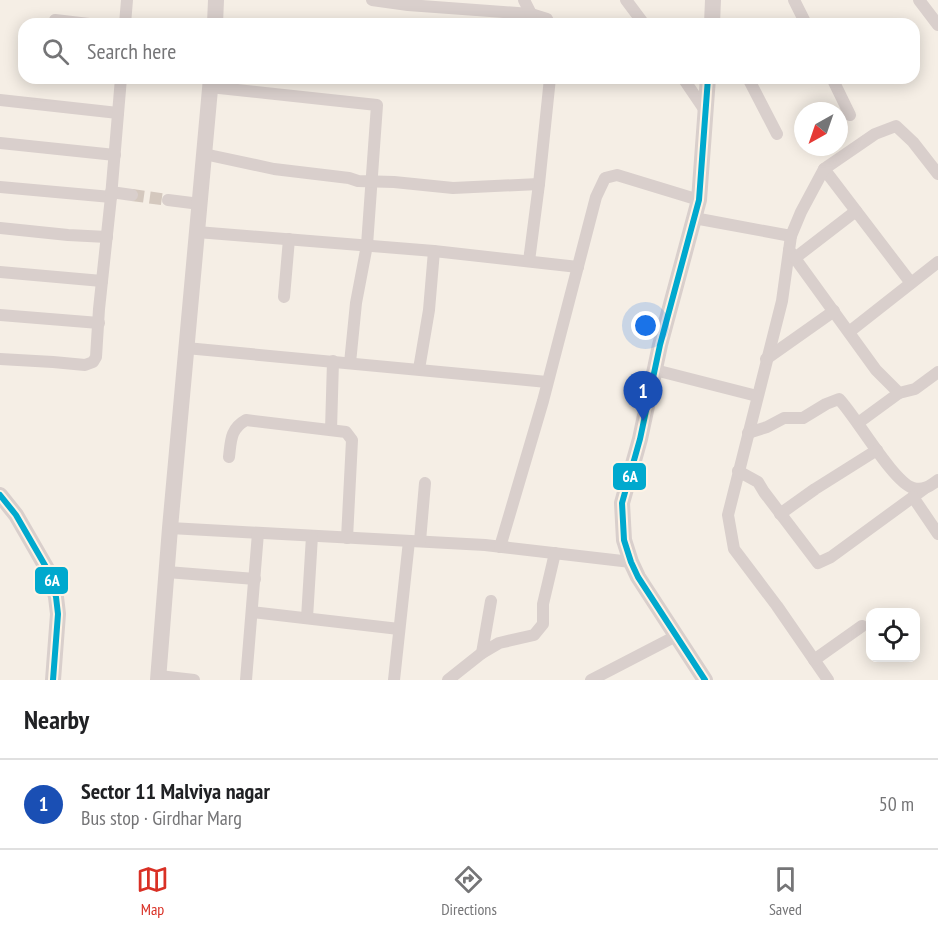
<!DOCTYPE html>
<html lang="en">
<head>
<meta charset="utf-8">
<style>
  :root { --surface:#fff; --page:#f2f2f2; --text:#202124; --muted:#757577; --line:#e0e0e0; --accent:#d93025 }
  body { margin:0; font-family:"PT Sans Narrow",sans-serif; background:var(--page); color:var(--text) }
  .controls { position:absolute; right:18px; bottom:18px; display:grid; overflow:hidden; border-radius:12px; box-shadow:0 3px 15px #0003 }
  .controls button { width:54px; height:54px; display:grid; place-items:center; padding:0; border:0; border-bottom:2px solid var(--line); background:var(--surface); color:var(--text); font:30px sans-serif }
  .compass { position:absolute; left:794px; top:102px; width:54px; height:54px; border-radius:50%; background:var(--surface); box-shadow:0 3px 15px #0003; rotate:220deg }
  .you { position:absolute; left:646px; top:326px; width:21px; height:21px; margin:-15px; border:4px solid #fff; border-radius:50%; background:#1a73e8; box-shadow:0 0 0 9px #1a73e833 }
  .badge { display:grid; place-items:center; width:39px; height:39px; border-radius:50%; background:var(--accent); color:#fff; font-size:20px; font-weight:700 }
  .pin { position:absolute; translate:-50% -50px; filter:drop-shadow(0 2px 3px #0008) }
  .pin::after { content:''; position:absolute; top:32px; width:21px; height:18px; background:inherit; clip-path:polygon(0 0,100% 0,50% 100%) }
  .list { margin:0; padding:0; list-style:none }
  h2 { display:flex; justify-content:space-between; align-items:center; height:78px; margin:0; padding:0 24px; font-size:26px }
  h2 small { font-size:20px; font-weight:400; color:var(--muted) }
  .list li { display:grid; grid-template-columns:39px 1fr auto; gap:18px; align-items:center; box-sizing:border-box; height:90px; padding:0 24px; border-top:2px solid var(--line) }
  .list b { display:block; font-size:22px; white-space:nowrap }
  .list p { margin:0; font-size:20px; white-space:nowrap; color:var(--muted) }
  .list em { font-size:20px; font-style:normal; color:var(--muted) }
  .icon { flex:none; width:33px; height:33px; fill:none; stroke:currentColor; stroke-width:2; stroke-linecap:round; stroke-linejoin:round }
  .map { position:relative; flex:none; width:938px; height:680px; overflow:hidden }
  .search { position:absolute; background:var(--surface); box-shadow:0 3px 15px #0003; left:18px; right:18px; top:18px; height:66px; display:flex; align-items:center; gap:15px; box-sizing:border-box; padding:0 21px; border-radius:18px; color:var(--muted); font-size:22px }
  .sheet { height:168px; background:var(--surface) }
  nav { display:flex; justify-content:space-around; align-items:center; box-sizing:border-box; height:84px; border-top:2px solid var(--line); background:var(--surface); font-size:16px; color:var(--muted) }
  nav a { display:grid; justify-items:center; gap:3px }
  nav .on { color:var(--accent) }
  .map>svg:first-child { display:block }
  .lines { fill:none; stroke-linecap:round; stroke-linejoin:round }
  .street-tunnel { stroke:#d4c8be; stroke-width:12; stroke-dasharray:12 6; stroke-linecap:butt }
  .street { stroke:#d9cfcc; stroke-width:12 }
  .secondary { stroke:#d9cfcc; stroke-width:16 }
  .bus-1-casing { stroke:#fef3e5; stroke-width:10 }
  .bus-1 { stroke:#00a9ce; stroke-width:6 }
  .line-badge { stroke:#fef3e5; stroke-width:2 }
  .badge-label { font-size:16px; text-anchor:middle; font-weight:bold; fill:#fff }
</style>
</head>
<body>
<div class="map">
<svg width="938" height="680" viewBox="0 0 938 680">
  <rect width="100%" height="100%" fill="#f5eee5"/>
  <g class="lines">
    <!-- street-tunnel -->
    <path class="street-tunnel" d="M132,195L168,200"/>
    <!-- street -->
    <g class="street">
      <path d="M372,0L408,5L531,14L547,19L549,24"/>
      <path d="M524,0L531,14"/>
      <path d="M626,0L644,24"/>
      <path d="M794,0L806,24"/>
      <path d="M919,0L938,25"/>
      <path d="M55,20L89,24"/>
      <path d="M125,24L127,0"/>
      <path d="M683,78L706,112"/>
      <path d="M748,78L777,134"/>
      <path d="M832,78L850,115"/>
      <path d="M210,87L377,105L367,245L356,303L350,363"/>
      <path d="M0,100L118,113"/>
      <path d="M0,143L115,155"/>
      <path d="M204,154L274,169L349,178L358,181L394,182L453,188L539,184"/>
      <path d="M824,169L911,283"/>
      <path d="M0,187L111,197"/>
      <path d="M111,192L132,195"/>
      <path d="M168,200L200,204"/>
      <path d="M694,218L791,236L801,212L824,169L875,134L896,126L913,142L938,174"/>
      <path d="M0,228L68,235L107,237"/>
      <path d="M197,232L434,251L578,267"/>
      <path d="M791,236L782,301L728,515L734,549L777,606L828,680"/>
      <path d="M789,250L876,370L899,393L915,389L938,372"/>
      <path d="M795,258L856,211"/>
      <path d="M529,261L539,184L550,78"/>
      <path d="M0,272L102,281"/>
      <path d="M284,297L289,239"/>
      <path d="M0,315L99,323"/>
      <path d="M849,332L938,262"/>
      <path d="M186,348L547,382"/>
      <path d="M0,359L53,362L85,365L93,362L96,357L99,309L111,197L121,78"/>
      <path d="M766,359L834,311"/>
      <path d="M419,369L429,310L434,251"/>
      <path d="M655,370L757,396"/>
      <path d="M858,423L899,393"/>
      <path d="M331,430L333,361"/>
      <path d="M748,433L767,427L784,418H803L826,404L839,399C857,418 893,482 913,488C923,491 930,486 938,480"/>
      <path d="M229,457C231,441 230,429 246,420L346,432L352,440L347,538"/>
      <path d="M738,471L758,482L764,492L818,563L831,557L924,489"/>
      <path d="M913,497L938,534"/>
      <path d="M780,514L815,489L877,450"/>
      <path d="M170,528L485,545L631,562"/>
      <path d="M420,541L425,483"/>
      <path d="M500,547L543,401L596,197L605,178L617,175L699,200"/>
      <path d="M167,572L255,579"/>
      <path d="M252,612L399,629"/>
      <path d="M307,618L312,536"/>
      <path d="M482,653L491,601"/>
      <path d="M814,660L862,626"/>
      <path d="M159,676L194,680"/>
      <path d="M246,680L258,533"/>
      <path d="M394,680L409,541"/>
      <path d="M448,680L482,653L499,643L534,635L543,624V604L555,553"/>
      <path d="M591,680L676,636"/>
    </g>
    <!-- secondary -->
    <g class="secondary">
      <path d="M215,24L216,0"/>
      <path d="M712,24L713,0"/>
      <path d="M0,495L16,515L50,574L56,597L58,614L53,680"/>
      <path d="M158,680L170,528L211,78"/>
      <path d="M705,680L638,577L631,562L624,540L622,503L640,439L660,345L699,200L708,78"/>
    </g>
    <defs>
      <g id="bus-1">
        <path d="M0,495L16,515L50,574L56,597L58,614L53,680"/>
        <path d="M705,680L638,577L631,562L624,540L622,503L640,439L660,345L699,200L708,78"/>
      </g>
    </defs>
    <!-- bus-1 casing -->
    <use href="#bus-1" class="bus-1-casing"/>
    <!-- bus-1 -->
    <use href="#bus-1" class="bus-1"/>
  </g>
  <g class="line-badge">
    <rect x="612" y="462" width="35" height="29" rx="6" fill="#00a9ce"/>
    <rect x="34" y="566" width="35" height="29" rx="6" fill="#00a9ce"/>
  </g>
  <g class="badge-label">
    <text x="630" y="482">6A</text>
    <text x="52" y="586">6A</text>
  </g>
</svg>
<div class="controls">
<button><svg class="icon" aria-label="locate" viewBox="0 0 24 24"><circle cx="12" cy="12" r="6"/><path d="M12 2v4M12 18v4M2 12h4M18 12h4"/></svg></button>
</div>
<svg class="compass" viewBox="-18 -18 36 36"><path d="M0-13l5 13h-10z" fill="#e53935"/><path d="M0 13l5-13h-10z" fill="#757577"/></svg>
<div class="you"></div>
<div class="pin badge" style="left:643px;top:421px;background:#1a4fb4">1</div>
<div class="search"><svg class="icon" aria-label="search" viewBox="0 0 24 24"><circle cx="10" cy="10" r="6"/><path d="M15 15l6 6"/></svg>Search here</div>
</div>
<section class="sheet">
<h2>Nearby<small></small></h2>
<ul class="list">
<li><span class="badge" style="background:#1a4fb4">1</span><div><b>Sector 11 Malviya nagar</b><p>Bus stop · Girdhar Marg</p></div><em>50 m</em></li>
</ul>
</section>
<nav>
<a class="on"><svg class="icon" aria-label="map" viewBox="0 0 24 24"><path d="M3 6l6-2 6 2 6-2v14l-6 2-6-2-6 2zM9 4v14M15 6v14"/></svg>Map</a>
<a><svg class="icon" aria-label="directions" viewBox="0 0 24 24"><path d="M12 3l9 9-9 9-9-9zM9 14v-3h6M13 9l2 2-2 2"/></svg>Directions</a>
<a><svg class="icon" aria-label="saved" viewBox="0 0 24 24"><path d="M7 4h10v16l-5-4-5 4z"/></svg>Saved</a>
</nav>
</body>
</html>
